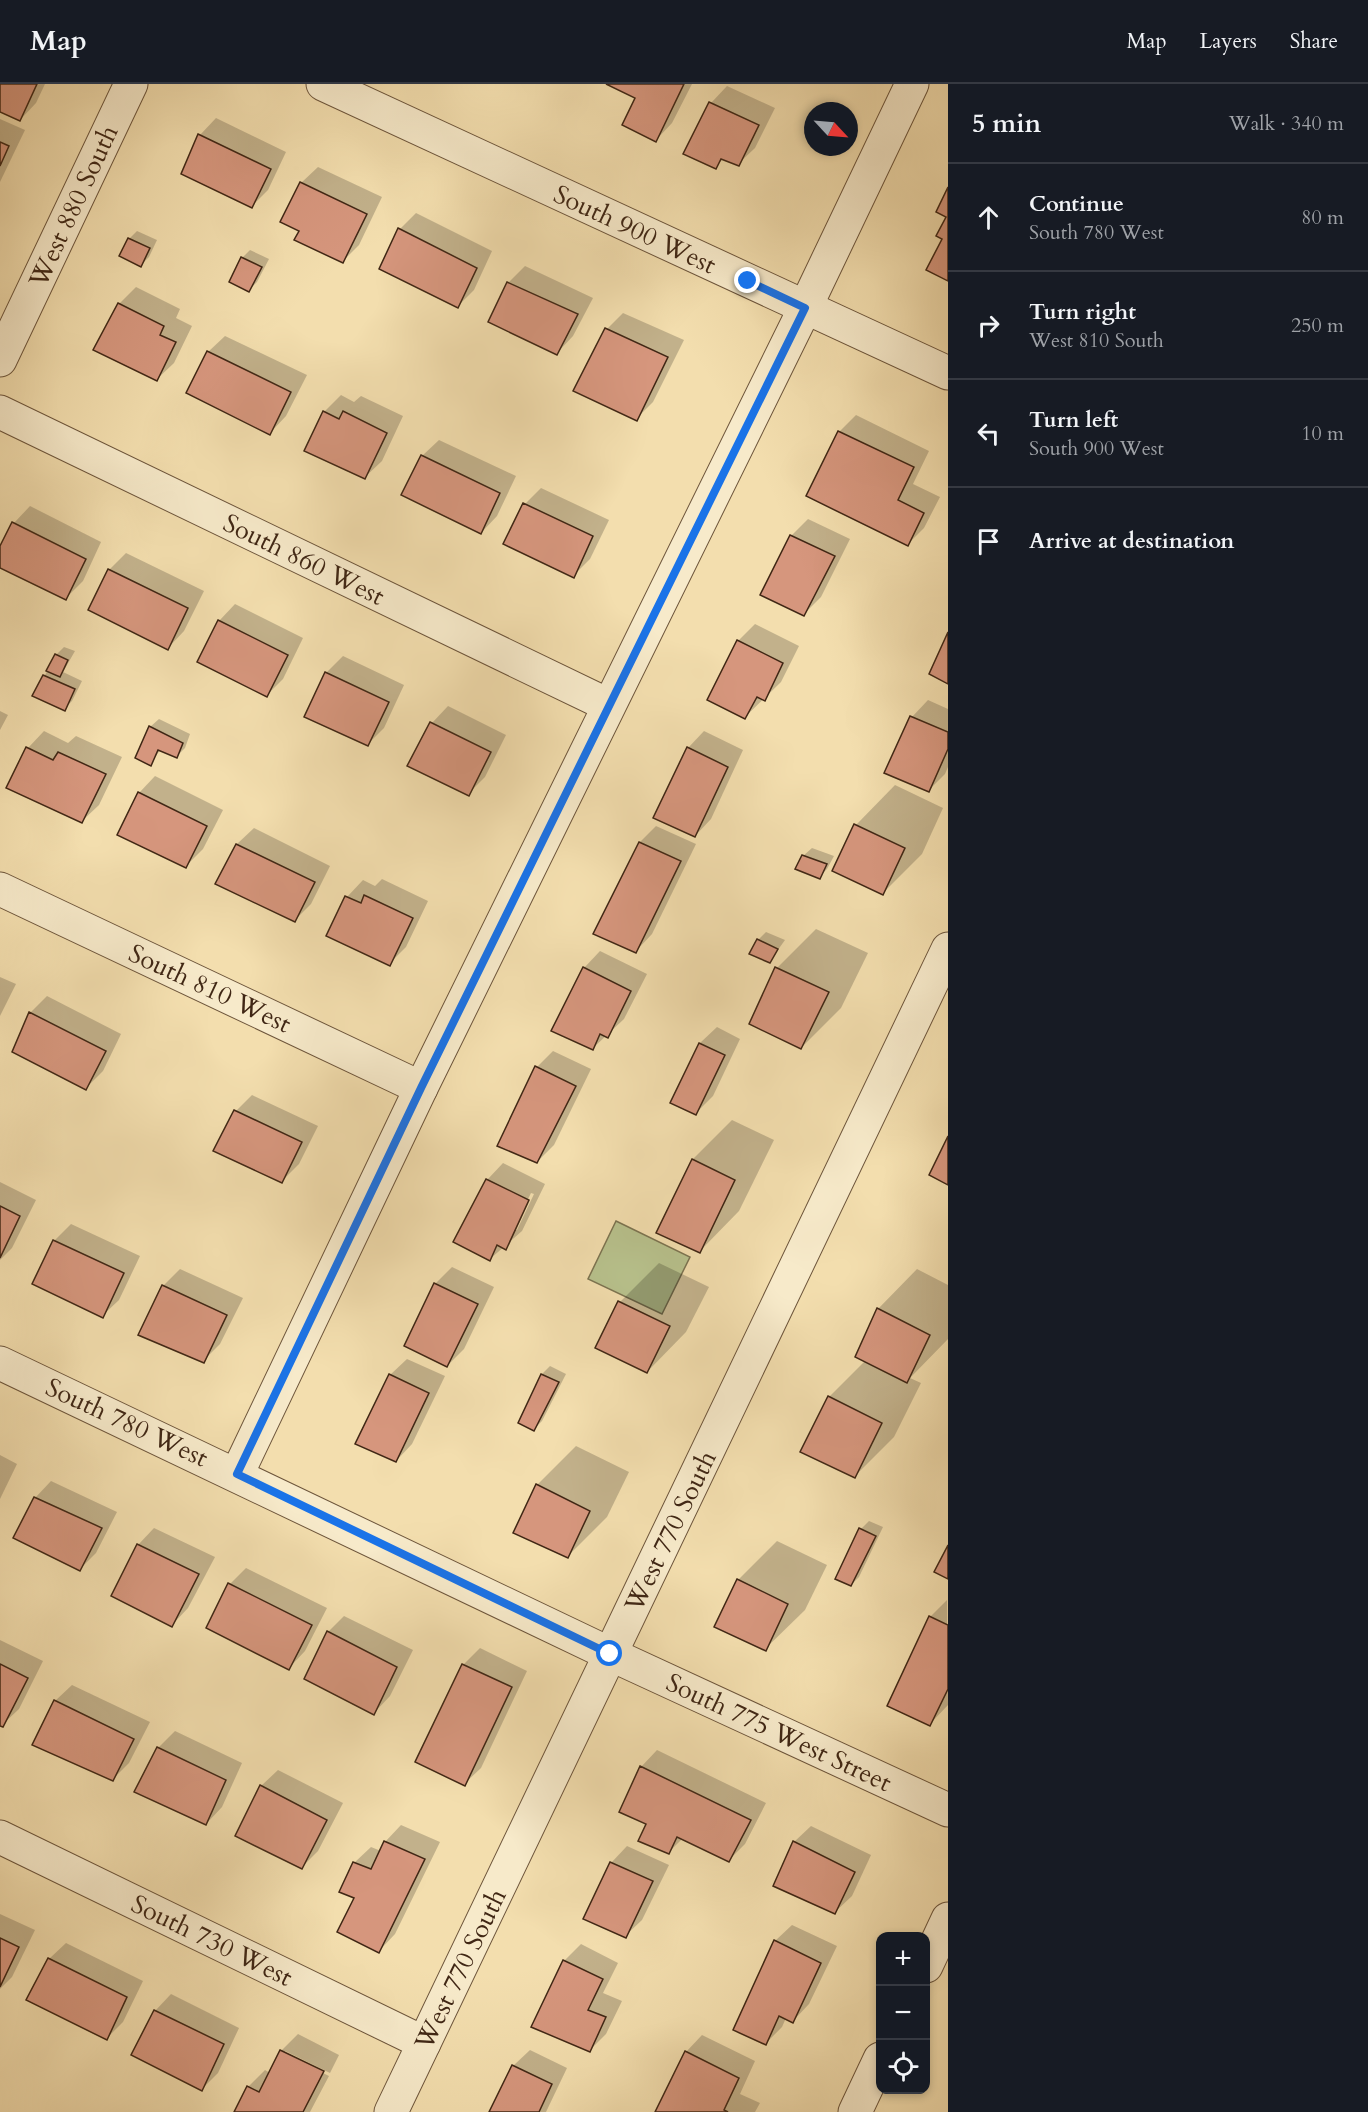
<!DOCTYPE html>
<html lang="en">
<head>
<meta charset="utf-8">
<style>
  :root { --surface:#171b24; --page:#20242c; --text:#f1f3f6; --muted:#9ea1a6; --line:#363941 }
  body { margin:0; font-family:Cardo,serif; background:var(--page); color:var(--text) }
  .controls { position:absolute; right:18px; bottom:18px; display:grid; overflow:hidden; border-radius:12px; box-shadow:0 3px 9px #0003 }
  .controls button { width:54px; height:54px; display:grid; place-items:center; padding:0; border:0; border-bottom:2px solid var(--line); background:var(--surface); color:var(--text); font:30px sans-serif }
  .compass { position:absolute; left:804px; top:18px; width:54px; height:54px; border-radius:50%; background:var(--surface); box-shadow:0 3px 9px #0003; rotate:116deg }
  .stop { position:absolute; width:18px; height:18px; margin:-14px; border:4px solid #1a73e8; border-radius:50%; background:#fff }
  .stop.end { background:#1a73e8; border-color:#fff; box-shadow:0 2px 6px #0008 }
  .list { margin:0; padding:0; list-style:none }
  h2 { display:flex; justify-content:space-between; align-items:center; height:78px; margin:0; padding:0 24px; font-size:26px }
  h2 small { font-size:20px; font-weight:400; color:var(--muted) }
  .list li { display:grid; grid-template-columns:39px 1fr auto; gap:18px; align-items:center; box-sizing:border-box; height:108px; padding:0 24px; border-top:2px solid var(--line) }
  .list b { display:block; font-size:22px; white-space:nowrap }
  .list p { margin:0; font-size:20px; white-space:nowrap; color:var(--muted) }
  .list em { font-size:20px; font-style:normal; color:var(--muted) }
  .icon { flex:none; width:33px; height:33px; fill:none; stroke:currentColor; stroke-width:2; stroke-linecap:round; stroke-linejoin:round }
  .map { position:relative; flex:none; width:948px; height:2028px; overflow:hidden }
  header { display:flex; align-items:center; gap:36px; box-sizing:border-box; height:84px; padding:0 30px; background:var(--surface); border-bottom:2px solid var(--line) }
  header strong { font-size:28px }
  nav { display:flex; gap:33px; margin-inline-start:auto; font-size:21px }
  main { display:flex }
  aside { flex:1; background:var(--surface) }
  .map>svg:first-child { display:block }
  .green { fill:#b8c28d; stroke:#7c7451; stroke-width:1.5 }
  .shadow { fill:#0003; fill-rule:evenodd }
  .building { fill:#d6967d; stroke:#402715; stroke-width:1.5 }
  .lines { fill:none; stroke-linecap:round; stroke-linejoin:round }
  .minor-casing { stroke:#6d553b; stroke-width:35 }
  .minor { stroke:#f7eaca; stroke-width:33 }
  .route { stroke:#1a73e8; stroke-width:8 }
  .labels { text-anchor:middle; stroke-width:4.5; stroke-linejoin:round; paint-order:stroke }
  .street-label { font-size:26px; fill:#402715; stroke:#f7eaca }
</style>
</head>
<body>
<header>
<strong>Map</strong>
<nav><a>Map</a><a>Layers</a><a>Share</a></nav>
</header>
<main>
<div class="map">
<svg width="948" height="2028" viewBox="0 0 948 2028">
  <rect width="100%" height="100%" fill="#f3deae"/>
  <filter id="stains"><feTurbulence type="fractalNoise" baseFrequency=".00333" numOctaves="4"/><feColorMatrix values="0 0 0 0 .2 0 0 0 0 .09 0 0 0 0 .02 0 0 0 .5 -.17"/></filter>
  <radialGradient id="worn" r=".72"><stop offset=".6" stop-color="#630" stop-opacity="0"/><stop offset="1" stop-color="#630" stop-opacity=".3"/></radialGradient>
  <!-- green -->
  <path class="green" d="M616,1137L690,1173L662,1230L588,1195Z"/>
  <!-- shadow -->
  <g class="shadow">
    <path d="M0,0H45L36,19L20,36L0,26Z"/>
    <path d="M609,0H692L672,39L656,56L637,13Z"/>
    <path d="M727,2L775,24L755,64L738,80L724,74L715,83L711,19Z"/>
    <path d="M216,34L286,68L268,106L252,122L183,89L200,51Z"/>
    <path d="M0,35L25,46L0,98Z"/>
    <path d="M318,83L382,113L359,161L343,177L301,146V99Z"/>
    <path d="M416,129L492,167L474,206L458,222L400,145Z"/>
    <path d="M137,147L157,156L149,173L141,181L129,155Z"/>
    <path d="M250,166L269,175L257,198L249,206L242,174Z"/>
    <path d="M525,182L593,214L573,252L557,269L508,199Z"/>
    <path d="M136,203L180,225L176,234L192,242L174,279L157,295L119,220Z"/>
    <path d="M623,229L684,256L653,318L636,335L607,245Z"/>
    <path d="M225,252L307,291L286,332L270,349L208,268Z"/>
    <path d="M341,311L354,318L361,312L403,332L382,377L365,393L324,328Z"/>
    <path d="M856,331L929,367L913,400L940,413L924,444L908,460L839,348Z"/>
    <path d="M439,356L516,392L497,432L481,449L422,372Z"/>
    <path d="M541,404L609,436L590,475L573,492L525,420Z"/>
    <path d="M30,422L101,458L83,497L66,514L0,482V465L14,439Z"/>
    <path d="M808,435L850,455L821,513L804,530L791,452Z"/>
    <path d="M126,469L204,507L184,547L168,564L109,486Z"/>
    <path d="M235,520L303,554L283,595L267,611L219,537Z"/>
    <path d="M755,540L799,562L781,598L744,634L709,616L738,557Z"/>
    <path d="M64,563L75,567L63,588L82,597L72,617L64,625L34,611L56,571Z"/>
    <path d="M343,572L404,601L384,644L368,660L306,632L327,588Z"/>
    <path d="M928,616L948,625V683L945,690L928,707L886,688L912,633Z"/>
    <path d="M448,622L506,651L485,693L468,710L409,681L432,639Z"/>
    <path d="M0,627L8,631L0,646Z"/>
    <path d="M159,635L190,650L185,664L177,672L161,665L150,680V643Z"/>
    <path d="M44,647L68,659L76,652L122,673L99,721L82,737L8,703L28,664Z"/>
    <path d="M704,647L743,666L711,735L695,752L688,664Z"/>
    <path d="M155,692L223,726L203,765L186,782L139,709Z"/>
    <path d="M895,701L943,724L922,770L883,809L834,787L856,741Z"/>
    <path d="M656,742L696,760L652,850L636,867L640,758Z"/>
    <path d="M254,744L330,782L311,820L295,836L217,799L237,760Z"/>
    <path d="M812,764L834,772L827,785L819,793L803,772Z"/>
    <path d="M382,795L428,817L406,863L389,880L328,852L347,813L363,796L375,802Z"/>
    <path d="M816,845L868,869L841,924L801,964L777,884Z"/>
    <path d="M766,848L785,856L770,877L758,856Z"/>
    <path d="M600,867L647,890L624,935L593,964L584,884Z"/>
    <path d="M0,893L16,900L0,932Z"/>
    <path d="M47,912L121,950L103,987L86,1004L13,967L30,929Z"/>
    <path d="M717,943L740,955L713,1012L696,1029L672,1018L700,959Z"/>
    <path d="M553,967L591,985L554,1061L537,1078V983Z"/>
    <path d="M252,1011L318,1042L299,1080L282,1097L236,1027Z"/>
    <path d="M732,1036L774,1056L739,1127L700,1167L658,1148L693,1075Z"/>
    <path d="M503,1079L545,1100L522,1147L490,1175L487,1096ZM531,1109L534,1110L517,1146H513Z"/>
    <path d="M0,1098L36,1116L12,1164L0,1176Z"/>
    <path d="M71,1140L140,1172L119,1216L102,1232L54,1157Z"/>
    <path d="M659,1179L709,1203L686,1248L647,1288L620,1218Z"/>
    <path d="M452,1183L494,1203L464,1265L447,1282L406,1262L436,1199Z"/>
    <path d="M180,1185L243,1214L220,1260L203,1277L163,1202Z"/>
    <path d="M917,1185L948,1201V1255L910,1294L921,1299L894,1353L855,1392L829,1313L865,1277L878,1225Z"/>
    <path d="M407,1275L445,1292L412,1360L396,1377L390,1291Z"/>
    <path d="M550,1282L566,1290L542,1337L534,1345L520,1338L542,1290Z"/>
    <path d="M576,1362L629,1388L607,1433L568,1472L537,1401Z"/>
    <path d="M0,1371L17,1380L0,1415Z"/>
    <path d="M51,1397L117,1428L96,1469L80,1485L35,1414Z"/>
    <path d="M869,1437L883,1443L859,1493L851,1501L861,1445Z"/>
    <path d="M154,1444L215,1473L188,1524L172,1541L138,1461Z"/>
    <path d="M777,1457L827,1481L805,1526L765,1565L738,1496Z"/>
    <path d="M246,1484L327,1524L305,1567L289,1584L230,1500Z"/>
    <path d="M947,1516L948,1621L930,1640L889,1621L930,1533Z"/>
    <path d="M344,1532L413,1566L390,1612L374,1629L328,1548Z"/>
    <path d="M0,1556L43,1577L19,1625L2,1641L0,1640Z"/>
    <path d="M480,1564L527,1587L481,1684L464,1700L417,1678L463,1581Z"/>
    <path d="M72,1601L150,1638L129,1679L113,1695L55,1617Z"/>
    <path d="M175,1647L242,1679L222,1723L206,1740L136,1708L158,1664Z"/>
    <path d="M657,1666L766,1719L745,1760L728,1777L683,1754L669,1768L648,1739L641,1683Z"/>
    <path d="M278,1686L343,1719L318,1767L302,1783L261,1702Z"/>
    <path d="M401,1741L440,1758L395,1850L379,1867L356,1814L354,1779L371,1763L381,1767L385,1758Z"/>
    <path d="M811,1742L871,1771L852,1812L835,1828L794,1758Z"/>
    <path d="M627,1762L669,1781L642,1836L625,1852L611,1779Z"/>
    <path d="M0,1830L35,1846L12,1893L0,1905Z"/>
    <path d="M792,1841L837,1862L809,1920L793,1937L786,1934L782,1943L766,1959L775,1857Z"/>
    <path d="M66,1859L143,1897L123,1938L107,1954L49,1875Z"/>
    <path d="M581,1860L618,1879L603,1909L622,1917L606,1950L590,1966L564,1877Z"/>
    <path d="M171,1910L239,1944L218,1989L202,2005L155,1927Z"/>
    <path d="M298,1950L339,1971L330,1989L285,1967V1970L329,1992L310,2028H235L248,2003L265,1986L270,1989L281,1967Z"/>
    <path d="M702,1951L755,1977L740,2010L760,2019L755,2028H657L686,1968Z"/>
    <path d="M530,1966L567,1984L546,2028H491L513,1982Z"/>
  </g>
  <!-- building -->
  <g class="building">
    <path d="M0,0H37L20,37L0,28Z"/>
    <path d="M606,0H684L656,58L622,41L635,14Z"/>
    <path d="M709,18L759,41L739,82L721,75L716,85L683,70Z"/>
    <path d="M198,50L271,85L252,124L181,90Z"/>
    <path d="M0,58L9,62L0,82Z"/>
    <path d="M300,98L367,130L343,179L294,156L299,147L280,138Z"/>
    <path d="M948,103V197L926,186L942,155L936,152L946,133L936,128Z"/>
    <path d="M398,144L477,184L458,224L379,185Z"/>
    <path d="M128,154L150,164L141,183L119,172Z"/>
    <path d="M241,173L262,183L249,208L229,198Z"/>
    <path d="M507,198L578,230L557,271L488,238Z"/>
    <path d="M118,219L164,242L160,251L176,258L157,297L93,266Z"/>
    <path d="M605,244L668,273L637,337L573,307Z"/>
    <path d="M207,267L291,308L270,351L186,309Z"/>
    <path d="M323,327L339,335L343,327L387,349L365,395L304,367Z"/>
    <path d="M838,347L914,383L898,416L924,429L908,462L806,412Z"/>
    <path d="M421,371L500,409L481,450L401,411Z"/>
    <path d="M523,419L593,452L574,494L503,460Z"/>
    <path d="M12,438L86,475L66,516L0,484V462Z"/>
    <path d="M790,451L835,472L804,532L760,511Z"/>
    <path d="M108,485L188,524L168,566L88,526Z"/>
    <path d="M218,536L288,571L267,613L197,578Z"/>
    <path d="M948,548V600L929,590Z"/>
    <path d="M737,556L783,579L765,617L757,613L745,635L707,616Z"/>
    <path d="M55,570L68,576L60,593L46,587Z"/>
    <path d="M325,588L389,618L368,662L304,633Z"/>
    <path d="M43,591L75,605L65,627L32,612Z"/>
    <path d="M910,632L948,648V665L929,708L884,689Z"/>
    <path d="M430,638L491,668L469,712L407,682Z"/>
    <path d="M149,642L183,659L177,674L158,666L151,682L135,674Z"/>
    <path d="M26,663L53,676L58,668L106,690L82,739L6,704Z"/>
    <path d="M687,663L728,683L695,753L653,734Z"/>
    <path d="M138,708L207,742L186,784L117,751Z"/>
    <path d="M854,740L905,764L883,811L832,787Z"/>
    <path d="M639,758L681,777L636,869L593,850Z"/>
    <path d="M236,760L315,798L295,838L215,800Z"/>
    <path d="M802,771L827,780L820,795L795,785Z"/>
    <path d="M364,811L413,834L390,882L326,852L345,812L361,819Z"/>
    <path d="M757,855L778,865L770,879L749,870Z"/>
    <path d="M583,883L631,907L608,954L600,950L593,966L551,947Z"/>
    <path d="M775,883L829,908L801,965L749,940Z"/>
    <path d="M29,928L106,967L86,1006L12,968Z"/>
    <path d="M699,959L725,971L696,1031L670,1019Z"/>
    <path d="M535,982L576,1002L537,1079L497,1062Z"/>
    <path d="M234,1026L302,1058L282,1099L213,1067Z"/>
    <path d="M948,1052V1101L929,1091Z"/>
    <path d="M692,1075L735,1096L700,1169L656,1149Z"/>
    <path d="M486,1095L529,1116L506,1166L497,1161L490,1177L453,1158Z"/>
    <path d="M0,1122L20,1132L0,1174Z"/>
    <path d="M53,1156L124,1189L103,1234L32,1200Z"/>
    <path d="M434,1199L478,1220L447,1283L404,1262Z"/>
    <path d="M162,1201L227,1231L204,1279L138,1251Z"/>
    <path d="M618,1217L670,1242L647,1289L595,1264Z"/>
    <path d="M877,1224L930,1251L907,1299L855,1273Z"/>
    <path d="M389,1290L429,1309L396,1378L355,1360Z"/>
    <path d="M541,1290L559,1298L534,1347L518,1339Z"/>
    <path d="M828,1312L882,1339L855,1394L800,1368Z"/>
    <path d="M536,1400L590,1427L568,1474L513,1449Z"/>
    <path d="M34,1413L102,1444L80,1487L13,1454Z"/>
    <path d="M859,1444L876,1452L851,1502L835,1495Z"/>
    <path d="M137,1460L199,1490L172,1543L111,1512Z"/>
    <path d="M948,1461V1495L934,1488Z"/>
    <path d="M737,1495L788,1520L766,1567L714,1543Z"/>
    <path d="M228,1499L312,1541L289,1586L206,1544Z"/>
    <path d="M929,1532L948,1541V1605L930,1642L887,1622Z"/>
    <path d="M327,1547L397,1583L374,1631L304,1595Z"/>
    <path d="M0,1580L28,1594L3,1643L0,1642Z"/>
    <path d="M462,1580L512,1603L465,1702L415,1678Z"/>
    <path d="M54,1616L134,1655L113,1697L32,1661Z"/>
    <path d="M157,1663L226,1696L206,1741L134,1708Z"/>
    <path d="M640,1682L751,1736L729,1778L677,1753L669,1770L638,1757L646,1740L619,1728Z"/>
    <path d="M260,1701L327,1736L302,1785L235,1752Z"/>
    <path d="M384,1757L425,1775L379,1869L337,1848L354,1814L339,1808L353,1778L371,1785Z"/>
    <path d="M793,1757L855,1788L835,1830L773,1802Z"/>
    <path d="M610,1778L653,1797L626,1854L583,1835Z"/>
    <path d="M0,1854L19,1863L0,1903Z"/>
    <path d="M774,1856L821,1879L793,1939L779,1932L766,1961L733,1946Z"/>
    <path d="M48,1874L127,1913L107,1956L26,1916Z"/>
    <path d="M563,1876L603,1895L588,1926L606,1933L590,1968L531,1943Z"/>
    <path d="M154,1926L224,1960L202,2007L131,1971Z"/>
    <path d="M280,1966L324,1987L303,2028H234L247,2002L259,2008Z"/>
    <path d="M685,1967L739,1994L724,2026L728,2028H655Z"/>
    <path d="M512,1981L552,2000L539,2028H489Z"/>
  </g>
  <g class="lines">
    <defs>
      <g id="minor">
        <path d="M323,0L948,289"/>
        <path d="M0,276L131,0"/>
        <path d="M0,328L608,621"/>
        <path d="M0,805L421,1004"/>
        <path d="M0,1279L610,1570L948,1726"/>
        <path d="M237,1390L421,1004L805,224L912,0"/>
        <path d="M0,1753L424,1959"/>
        <path d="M926,1882L948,1835"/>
        <path d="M391,2028L948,865"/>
        <path d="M855,2028L880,1975"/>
      </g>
    </defs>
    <!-- minor casing -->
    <use href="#minor" class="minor-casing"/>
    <!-- minor -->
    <use href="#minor" class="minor"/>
  </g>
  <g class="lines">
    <!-- route -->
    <path class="route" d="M610,1570L237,1390L421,1004L805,224L748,197"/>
  </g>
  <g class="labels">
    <!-- street labels -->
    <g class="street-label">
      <text transform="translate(73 122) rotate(-65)" y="9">West 880 South</text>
      <text transform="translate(635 145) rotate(25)" y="9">South 900 West</text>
      <text transform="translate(304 475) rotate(26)" y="9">South 860 West</text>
      <text transform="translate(210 904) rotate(25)" y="9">South 810 West</text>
      <text transform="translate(127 1338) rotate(25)" y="9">South 780 West</text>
      <text transform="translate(670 1447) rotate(-64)" y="9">West 770 South</text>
      <text transform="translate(779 1648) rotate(25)" y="9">South 775 West Street</text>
      <text transform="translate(212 1856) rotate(26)" y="9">South 730 West</text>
      <text transform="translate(460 1885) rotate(-64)" y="9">West 770 South</text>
    </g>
  </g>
  <rect width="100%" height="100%" filter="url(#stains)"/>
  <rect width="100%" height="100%" fill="url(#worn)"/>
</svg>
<div class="controls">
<button>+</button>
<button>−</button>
<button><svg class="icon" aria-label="locate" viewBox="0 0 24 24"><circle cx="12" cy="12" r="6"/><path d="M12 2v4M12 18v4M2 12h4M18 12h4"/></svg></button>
</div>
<svg class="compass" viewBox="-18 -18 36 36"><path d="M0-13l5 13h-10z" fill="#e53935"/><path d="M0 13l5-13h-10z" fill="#9ea1a6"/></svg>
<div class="stop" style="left:610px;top:1570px"></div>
<div class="stop end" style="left:748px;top:197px"></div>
</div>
<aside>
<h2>5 min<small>Walk · 340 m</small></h2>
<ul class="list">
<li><svg class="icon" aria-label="ahead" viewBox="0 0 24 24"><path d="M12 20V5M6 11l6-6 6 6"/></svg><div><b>Continue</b><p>South 780 West</p></div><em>80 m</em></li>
<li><svg class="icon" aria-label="right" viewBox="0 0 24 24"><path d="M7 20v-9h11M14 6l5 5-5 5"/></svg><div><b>Turn right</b><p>West 810 South</p></div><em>250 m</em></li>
<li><svg class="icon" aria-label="left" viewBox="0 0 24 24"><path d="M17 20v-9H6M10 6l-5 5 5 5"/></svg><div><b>Turn left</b><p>South 900 West</p></div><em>10 m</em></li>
<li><svg class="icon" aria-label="arrive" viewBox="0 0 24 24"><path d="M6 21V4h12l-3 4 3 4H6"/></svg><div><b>Arrive at destination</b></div></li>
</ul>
</aside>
</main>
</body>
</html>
